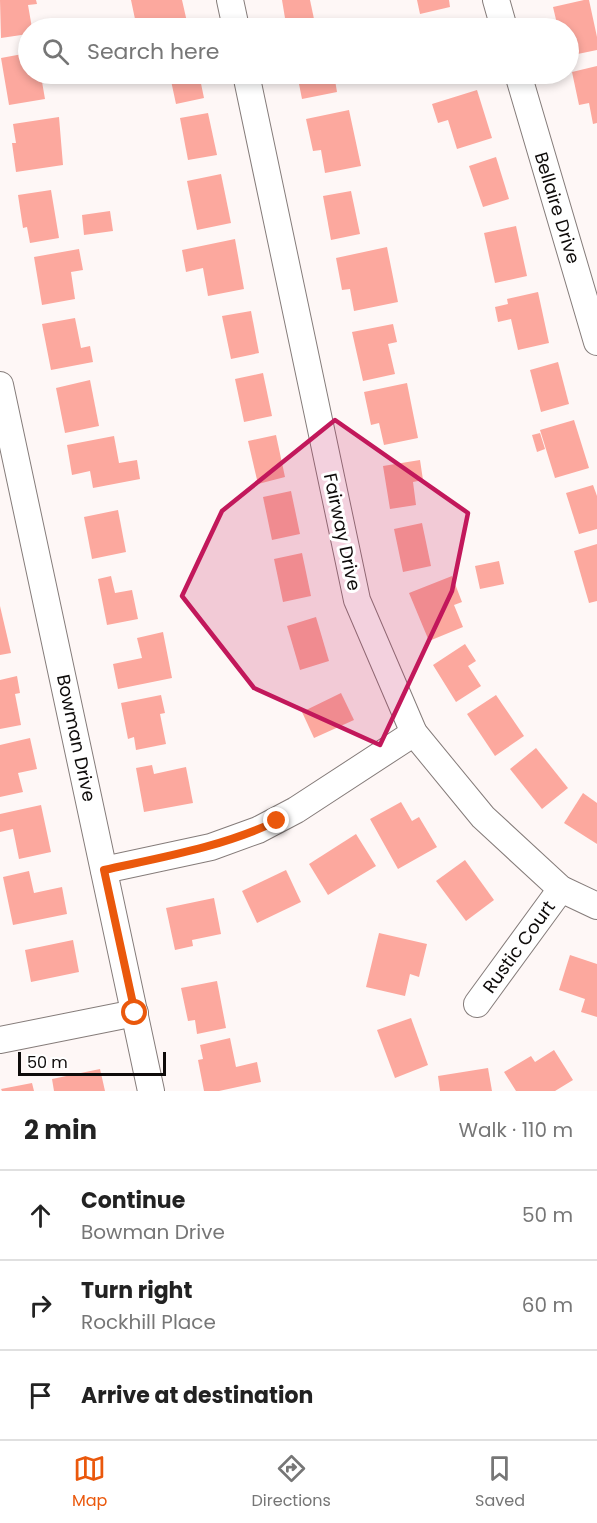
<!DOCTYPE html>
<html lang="en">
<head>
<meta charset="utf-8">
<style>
  :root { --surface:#fff; --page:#f2f2f2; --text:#222; --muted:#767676; --line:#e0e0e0; --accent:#ea580c }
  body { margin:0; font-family:Poppins,sans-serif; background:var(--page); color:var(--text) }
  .scale { position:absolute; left:18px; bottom:15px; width:148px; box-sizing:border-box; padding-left:6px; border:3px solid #0e0b0a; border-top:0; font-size:16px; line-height:21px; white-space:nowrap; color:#0e0b0a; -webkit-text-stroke:4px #fff; paint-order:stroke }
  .stop { position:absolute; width:18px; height:18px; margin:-14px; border:4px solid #ea580c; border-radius:50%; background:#fff }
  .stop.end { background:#ea580c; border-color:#fff; box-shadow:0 2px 6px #0008 }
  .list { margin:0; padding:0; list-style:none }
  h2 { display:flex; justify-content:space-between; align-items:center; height:78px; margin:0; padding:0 24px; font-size:26px }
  h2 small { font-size:20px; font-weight:400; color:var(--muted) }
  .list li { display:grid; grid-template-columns:39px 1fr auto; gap:18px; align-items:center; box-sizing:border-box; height:90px; padding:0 24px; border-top:2px solid var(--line) }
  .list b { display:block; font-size:22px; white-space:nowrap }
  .list p { margin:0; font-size:20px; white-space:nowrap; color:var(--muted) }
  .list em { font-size:20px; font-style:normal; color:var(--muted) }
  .icon { flex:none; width:33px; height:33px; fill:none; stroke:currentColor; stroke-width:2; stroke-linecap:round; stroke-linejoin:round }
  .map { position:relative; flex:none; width:597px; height:1091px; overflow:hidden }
  .search { position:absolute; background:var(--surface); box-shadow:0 3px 9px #0003; left:18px; right:18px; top:18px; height:66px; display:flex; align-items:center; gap:15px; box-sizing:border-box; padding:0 21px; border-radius:33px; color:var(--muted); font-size:22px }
  .sheet { height:348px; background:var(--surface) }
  nav { display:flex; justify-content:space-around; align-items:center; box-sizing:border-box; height:84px; border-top:2px solid var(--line); background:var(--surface); font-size:16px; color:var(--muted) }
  nav a { display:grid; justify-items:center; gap:3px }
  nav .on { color:var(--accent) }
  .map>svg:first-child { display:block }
  .building { fill:#fca89e }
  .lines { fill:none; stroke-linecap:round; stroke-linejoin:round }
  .minor-casing { stroke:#857c7a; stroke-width:28 }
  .minor { stroke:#fff; stroke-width:26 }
  .route { stroke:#ea580c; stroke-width:8 }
  .marked { fill:#c2185b; fill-opacity:0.2; stroke:#c2185b; stroke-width:4.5; stroke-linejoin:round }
  .labels { text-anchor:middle; stroke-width:6; stroke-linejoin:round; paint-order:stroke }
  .street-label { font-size:18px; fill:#0e0b0a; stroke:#fff }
</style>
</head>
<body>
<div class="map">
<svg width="597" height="1091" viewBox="0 0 597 1091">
  <rect width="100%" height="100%" fill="#fef7f6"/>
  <!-- building -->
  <g class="building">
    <path d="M0,0H36L37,4L28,5L32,28H28V34L1,38Z"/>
    <path d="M131,0H182L187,22L157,28H146L144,18L135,19Z"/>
    <path d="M282,0H310L314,19L286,24Z"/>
    <path d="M417,0H449L450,7L420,14Z"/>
    <path d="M584,0H589L597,37V50L568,56V28H558L553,7Z"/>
    <path d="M28,53V74H49L41,76L45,99L9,105L1,58Z"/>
    <path d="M597,66V123L593,124L589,103L579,105L572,72Z"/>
    <path d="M162,74H199L204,98L176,104L170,76L162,78Z"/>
    <path d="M297,74H334L337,92L302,99Z"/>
    <path d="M436,74H466L438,82Z"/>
    <path d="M477,90L492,138L457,149L448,120L438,123L432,104Z"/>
    <path d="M349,110L361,166L325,173L321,150L313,151L306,119Z"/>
    <path d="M208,113L217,155L188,160L180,118Z"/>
    <path d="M59,117L63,165L16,172L12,143H16L13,124Z"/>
    <path d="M496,157L509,199L483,207L469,166Z"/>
    <path d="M221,174L231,223L197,230L187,181Z"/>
    <path d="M51,190L59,238L30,243L27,227L23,228L18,195Z"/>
    <path d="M351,191L360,234L331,240L323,196Z"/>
    <path d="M110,211L113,231L84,235L82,215Z"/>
    <path d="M516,226L527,276L495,283L484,233Z"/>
    <path d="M235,239L244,289L208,296L203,268L186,272L182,250Z"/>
    <path d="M387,247L398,302L354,311L350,289L342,290L336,258Z"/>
    <path d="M79,249L83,270L71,272L75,299L42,305L34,257Z"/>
    <path d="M538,292L549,343L518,350L511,319L498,322L495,307L508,304L507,299Z"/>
    <path d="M251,311L259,353L231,359L222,316Z"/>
    <path d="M75,318L81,348L90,346L93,362L51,370L42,324Z"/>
    <path d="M393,324L397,342L388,344L395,374L363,381L352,332Z"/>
    <path d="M558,362L569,404L541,412L530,370Z"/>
    <path d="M263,373L272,416L244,422L235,379Z"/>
    <path d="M90,380L99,426L65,433L56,388Z"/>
    <path d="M407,383L418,438L384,445L379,423L371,425L364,392Z"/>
    <path d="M574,420L589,468L555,478L540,430Z"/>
    <path d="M540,433L545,449L537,452L532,435Z"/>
    <path d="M276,435L285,477L258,484L248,441Z"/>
    <path d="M114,436L119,463L137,460L140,479L93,488L90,471L72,475L67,445Z"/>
    <path d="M420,460L423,480L413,482L416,505L390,509L383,466Z"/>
    <path d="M593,485L597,496V529L579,534L566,493Z"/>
    <path d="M291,491L300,534L272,540L263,497Z"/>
    <path d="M118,510L126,552L92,559L84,517Z"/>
    <path d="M422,523L431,566L403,572L394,529Z"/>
    <path d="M597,544V601L589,603L574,551Z"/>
    <path d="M302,553L311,596L283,602L274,559Z"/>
    <path d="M499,561L504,584L480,589L475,566Z"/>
    <path d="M111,576L115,593L132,590L138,619L107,625L98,579Z"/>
    <path d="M452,576L462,602L454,605L463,627L429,641L409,593Z"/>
    <path d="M0,606L11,653L0,655Z"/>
    <path d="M316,617L329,661L300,670L287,626Z"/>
    <path d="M163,632L172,678L118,689L113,664L142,658L137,638Z"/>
    <path d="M465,644L476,661L468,666L481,686L456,702L433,665Z"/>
    <path d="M17,676L20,693L15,694L21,725L0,729V680Z"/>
    <path d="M341,693L354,720L314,738L302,712Z"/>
    <path d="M161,695L165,713L160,714L166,744L136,750L134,737L128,739L121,703Z"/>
    <path d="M496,695L524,736L495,756L467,714Z"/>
    <path d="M30,738L37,769L18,773L23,792L0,797V745Z"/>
    <path d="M536,748L568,788L542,809L510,769Z"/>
    <path d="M152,765L154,774L186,767L193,803L144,812L136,768Z"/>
    <path d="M583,793L597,803V844L564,823Z"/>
    <path d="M401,802L412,821L419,817L437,847L398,869L370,819Z"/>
    <path d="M41,805L51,852L19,859L13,829L0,832V814Z"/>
    <path d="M356,834L376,866L328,895L309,864Z"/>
    <path d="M465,860L494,900L466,921L436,881Z"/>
    <path d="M286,870L301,902L257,923L242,891Z"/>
    <path d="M29,871L34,893L62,887L67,914L13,925L3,877Z"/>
    <path d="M214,898L221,934L192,940L193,946L175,950L166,908Z"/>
    <path d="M379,933L427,944L419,977L410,974L405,996L366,987Z"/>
    <path d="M73,940L79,972L31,982L25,950Z"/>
    <path d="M570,955L597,964V1017L581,1012L585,999L559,990Z"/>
    <path d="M217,981L226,1028L197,1034L195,1020L188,1021L181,988Z"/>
    <path d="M411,1018L428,1065L395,1078L377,1030Z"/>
    <path d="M230,1038L236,1067L257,1062L261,1082L219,1091H204L198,1060L203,1059L200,1045Z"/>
    <path d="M554,1050L573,1080L555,1091H516L504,1072L531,1056L535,1062Z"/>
    <path d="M488,1068L492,1091H440L438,1076Z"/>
    <path d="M100,1069L105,1091H54L52,1079Z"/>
    <path d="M32,1083L34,1091H2L1,1089Z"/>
  </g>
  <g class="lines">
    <defs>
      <g id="minor">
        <path d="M230,0L236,28"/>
        <path d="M496,0L504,28"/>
        <path d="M246,74L357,600L414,733L483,817L561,889L597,906"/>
        <path d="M518,74L597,342"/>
        <path d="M0,385L151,1091"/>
        <path d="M104,870L211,847L258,830L296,810L414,733"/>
        <path d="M477,1004L561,889"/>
        <path d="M0,1040L135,1013"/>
      </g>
    </defs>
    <!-- minor casing -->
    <use href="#minor" class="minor-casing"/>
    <!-- minor -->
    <use href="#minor" class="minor"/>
  </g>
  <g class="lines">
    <!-- route -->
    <path class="route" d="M135,1013L104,870C163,857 222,847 277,821"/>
  </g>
  <!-- marked area -->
  <path class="marked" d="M335,420L468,513L452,591L380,745L254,688L182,596L222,511Z"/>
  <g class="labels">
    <!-- street labels -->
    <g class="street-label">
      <text transform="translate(557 208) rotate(73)" y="6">Bellaire Drive</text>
      <text transform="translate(342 532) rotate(78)" y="6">Fairway Drive</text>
      <text transform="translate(76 738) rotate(78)" y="6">Bowman Drive</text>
      <text transform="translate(519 947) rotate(-54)" y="6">Rustic Court</text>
    </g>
  </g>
</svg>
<div class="scale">50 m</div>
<div class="stop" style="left:135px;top:1013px"></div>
<div class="stop end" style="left:277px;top:821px"></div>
<div class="search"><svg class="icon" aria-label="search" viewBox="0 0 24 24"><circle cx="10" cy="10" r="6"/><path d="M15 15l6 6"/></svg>Search here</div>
</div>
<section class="sheet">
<h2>2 min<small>Walk · 110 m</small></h2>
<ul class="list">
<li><svg class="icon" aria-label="ahead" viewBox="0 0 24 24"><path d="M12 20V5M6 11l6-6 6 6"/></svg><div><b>Continue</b><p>Bowman Drive</p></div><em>50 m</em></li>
<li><svg class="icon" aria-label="right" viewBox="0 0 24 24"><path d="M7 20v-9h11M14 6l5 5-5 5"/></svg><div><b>Turn right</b><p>Rockhill Place</p></div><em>60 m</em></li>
<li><svg class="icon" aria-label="arrive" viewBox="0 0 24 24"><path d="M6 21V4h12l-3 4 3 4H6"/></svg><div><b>Arrive at destination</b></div></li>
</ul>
</section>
<nav>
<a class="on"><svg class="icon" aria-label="map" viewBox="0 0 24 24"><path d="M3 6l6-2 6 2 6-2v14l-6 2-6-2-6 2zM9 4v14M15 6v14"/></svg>Map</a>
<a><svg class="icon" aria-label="directions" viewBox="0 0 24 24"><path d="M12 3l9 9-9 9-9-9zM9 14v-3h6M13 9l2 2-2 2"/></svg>Directions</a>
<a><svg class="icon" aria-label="saved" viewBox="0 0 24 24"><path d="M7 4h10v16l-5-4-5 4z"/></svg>Saved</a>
</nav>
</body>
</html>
